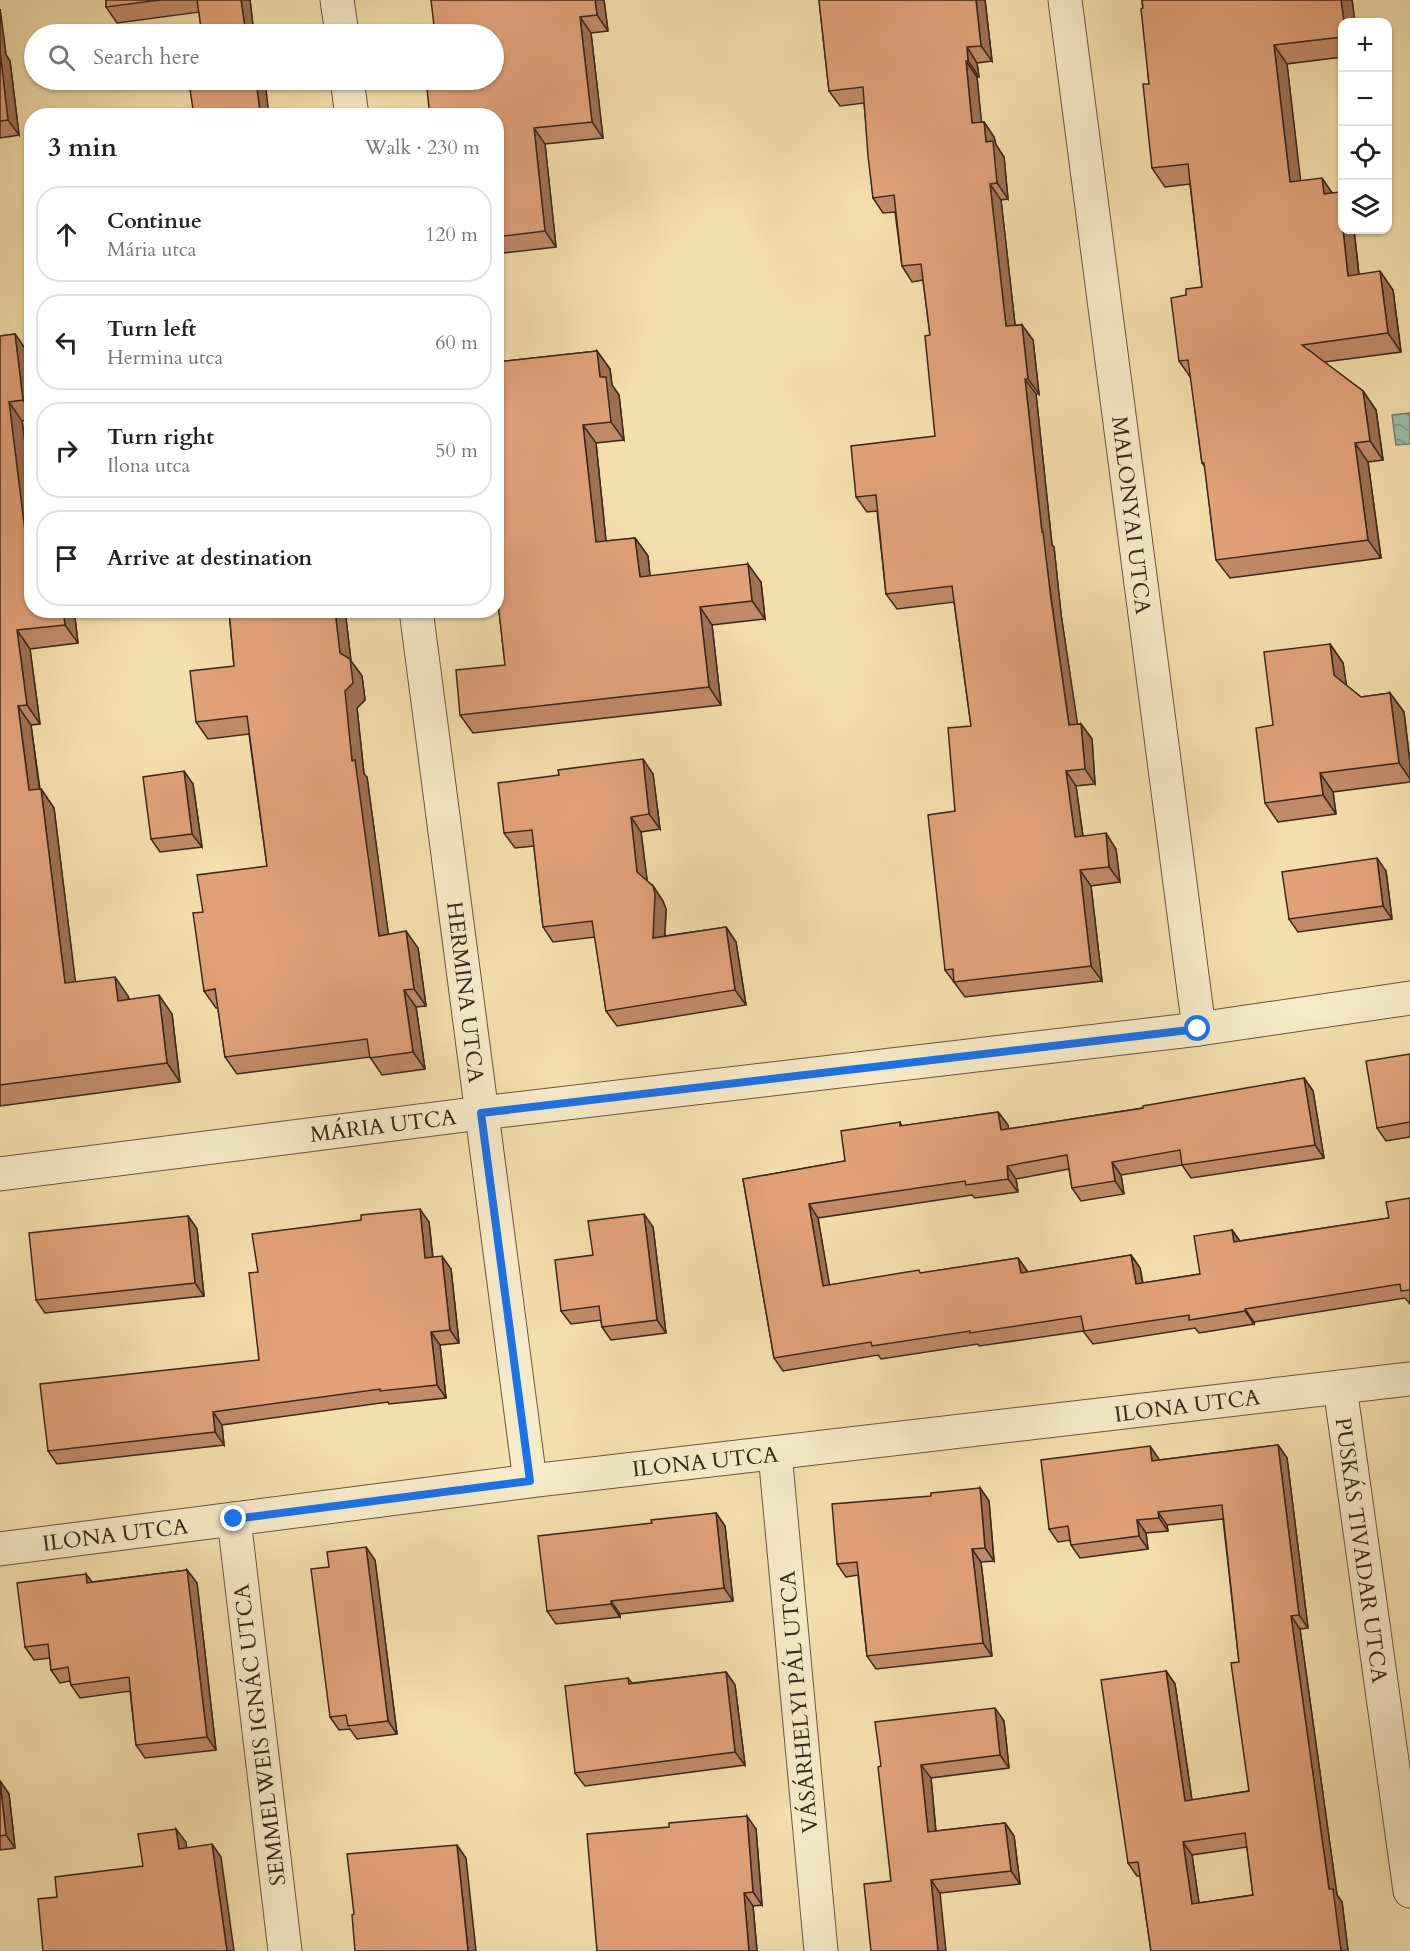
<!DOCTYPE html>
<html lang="en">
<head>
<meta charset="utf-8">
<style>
  :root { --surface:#fff; --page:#f2f2f2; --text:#222; --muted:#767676; --line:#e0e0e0 }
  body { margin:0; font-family:Cardo,serif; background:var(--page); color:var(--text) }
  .controls { position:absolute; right:18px; top:18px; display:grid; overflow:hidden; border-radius:12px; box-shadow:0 2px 4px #0004 }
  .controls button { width:54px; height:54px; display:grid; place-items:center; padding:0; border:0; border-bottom:2px solid var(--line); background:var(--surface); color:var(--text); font:30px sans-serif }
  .stop { position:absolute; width:18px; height:18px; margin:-14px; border:4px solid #1a73e8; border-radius:50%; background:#fff }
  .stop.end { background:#1a73e8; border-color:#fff; box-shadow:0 2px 6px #0008 }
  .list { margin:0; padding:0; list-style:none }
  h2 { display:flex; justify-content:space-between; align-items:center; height:78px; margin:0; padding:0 24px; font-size:26px }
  h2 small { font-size:20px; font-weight:400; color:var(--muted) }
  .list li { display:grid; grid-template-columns:39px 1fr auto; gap:18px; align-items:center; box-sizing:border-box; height:96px; margin:0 12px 12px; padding:0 12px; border:2px solid var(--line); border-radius:24px }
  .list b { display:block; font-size:22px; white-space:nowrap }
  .list p { margin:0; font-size:20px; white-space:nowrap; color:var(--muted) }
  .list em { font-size:20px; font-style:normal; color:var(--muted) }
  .icon { flex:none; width:33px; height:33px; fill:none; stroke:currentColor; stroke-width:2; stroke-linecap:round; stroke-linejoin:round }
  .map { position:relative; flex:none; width:1410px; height:1951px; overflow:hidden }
  .search { position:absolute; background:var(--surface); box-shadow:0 2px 4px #0004; left:24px; top:24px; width:480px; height:66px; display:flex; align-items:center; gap:15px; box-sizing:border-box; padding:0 21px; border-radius:33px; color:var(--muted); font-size:22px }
  .panel { position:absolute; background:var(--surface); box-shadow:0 2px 4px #0004; left:24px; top:108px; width:480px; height:510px; border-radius:24px }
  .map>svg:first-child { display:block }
  .water { fill:url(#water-waves); stroke:#758172; stroke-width:1.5 }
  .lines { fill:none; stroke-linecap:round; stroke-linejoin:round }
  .minor-casing { stroke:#695542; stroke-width:35 }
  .minor { stroke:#f7eac9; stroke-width:33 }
  .wall { fill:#c28a68; stroke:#3b271f; stroke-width:1.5; fill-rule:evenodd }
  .shaded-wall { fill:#9e7155; stroke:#3b271f; stroke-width:1.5 }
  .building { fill:#e1a179; stroke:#3b271f; stroke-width:1.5; fill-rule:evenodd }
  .route { stroke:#1a73e8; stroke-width:8 }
  .labels { text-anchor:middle; stroke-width:6; stroke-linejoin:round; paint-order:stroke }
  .street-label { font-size:22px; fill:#3b271f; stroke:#f7eac9 }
</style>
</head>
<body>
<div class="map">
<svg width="1410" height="1951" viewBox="0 0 1410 1951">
  <defs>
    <pattern id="water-waves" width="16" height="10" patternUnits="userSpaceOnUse" patternTransform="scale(1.5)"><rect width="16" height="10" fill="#9bbdaa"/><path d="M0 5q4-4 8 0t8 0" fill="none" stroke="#809a8a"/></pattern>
  </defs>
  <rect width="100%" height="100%" fill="#f3dfac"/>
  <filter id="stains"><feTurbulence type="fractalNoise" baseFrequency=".00333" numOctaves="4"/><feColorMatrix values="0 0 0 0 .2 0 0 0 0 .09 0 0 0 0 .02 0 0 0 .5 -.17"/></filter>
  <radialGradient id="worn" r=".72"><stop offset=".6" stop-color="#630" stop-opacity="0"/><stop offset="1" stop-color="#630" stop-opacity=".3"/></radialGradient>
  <!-- water -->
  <path class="water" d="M1410,413V444L1396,445L1392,415Z"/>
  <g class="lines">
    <defs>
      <g id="minor">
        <path d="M337,0L342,34"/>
        <path d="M1065,0L1199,1029"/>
        <path d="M347,80L352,116"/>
        <path d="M416,610L530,1481"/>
        <path d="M0,1174L481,1113L1199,1029L1410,998"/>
        <path d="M1340,1387L1410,1891"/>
        <path d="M775,1453L821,1951"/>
        <path d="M234,1519L285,1951"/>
        <path d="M0,1549L530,1481L1410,1379"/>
      </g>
    </defs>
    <!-- minor casing -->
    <use href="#minor" class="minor-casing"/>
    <!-- minor -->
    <use href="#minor" class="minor"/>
  </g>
  <!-- wall -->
  <g class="wall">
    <path d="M106,0H250L254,34H202L199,12L117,23L106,7Z"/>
    <path d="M431,0H604L608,31L591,33L603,138L545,144L556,247L496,254V116L494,80Z"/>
    <path d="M819,0H985L992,61L977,63L979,77H977L981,122H984L994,137L996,145L1004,157L1008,199L1001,200L1015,325H1022L1033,340L1039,394H1036L1052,545L1054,547L1061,614L1077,724H1081L1092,739L1095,784L1076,786L1083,836L1116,849L1120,882L1091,886L1102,981L965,997L945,970L955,811L971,726L954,602L897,609L886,594L877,511L867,512L856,497L935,436L930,335L923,280L912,282L902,266L895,212L883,213L873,198L864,103L840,106L829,91Z"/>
    <path d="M1142,0H1352L1355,22H1342V57L1287,64L1300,181L1354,230L1359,274L1393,290L1401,352L1324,362L1363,391L1376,410L1383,460L1368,462L1381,558L1230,578L1216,560L1205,467L1202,463L1191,378L1179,361L1186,295L1202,287L1190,184L1165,187L1152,168L1149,84Z"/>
    <path d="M0,9L6,55L10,61L19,135L0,138Z"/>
    <path d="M208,86L269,116H194Z"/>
    <path d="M15,334L28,353L32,381V420L22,421L32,494V610H74L78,643L30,649L40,724L31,725L40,789H41L54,808L75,982L128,996L129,999L172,1014L180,1082L0,1106V336Z"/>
    <path d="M597,351L610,369L612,385L619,395L624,440L596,443L606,541L635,538L648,556L650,576L761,582L765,619L712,625L721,705L473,733L460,715L505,665L499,610L496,606V362Z"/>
    <path d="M229,610H345L351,661L362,676L365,700L357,708L364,774L367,777L388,934L418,948L426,1006L416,1007L425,1069L382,1075L370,1057L237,1074L225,1057L218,1008H216L204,991L203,912L267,866L249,734L208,739L196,722L234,666Z"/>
    <path d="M1330,644L1343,663L1346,685L1361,697L1390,693L1404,712L1410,763V782L1333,792L1336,814L1278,822L1265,803L1273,725Z"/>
    <path d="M653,774L660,829L641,832L647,881L653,886L663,901L666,909L665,936L726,927L736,942L746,1005L617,1026L606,1011L595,937L553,942L543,927L534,846L515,848L504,833Z"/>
    <path d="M193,784L202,847L160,852L151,839Z"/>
    <path d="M1386,871L1392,919L1298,932L1289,919Z"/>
    <path d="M1410,1054V1137L1386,1141L1377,1128Z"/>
    <path d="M1304,1078L1313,1091L1324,1158L1191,1178L1182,1165L1121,1175L1124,1194L1081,1201L1072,1188L1069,1169L1016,1179L1018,1192L975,1198L972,1195L818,1218L829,1285L922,1273L1018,1258L1028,1272L1131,1255L1140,1268L1143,1283L1200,1274L1232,1230L1240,1241L1389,1218L1410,1198V1304L1405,1298L1254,1322V1324L1199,1333L1195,1328L1093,1344L1083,1331L979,1346L978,1344L881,1359L878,1355L783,1371L774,1358L743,1179L845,1161L900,1122L902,1126L998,1112L1008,1125V1129L1143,1108Z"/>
    <path d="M188,1216L197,1229L204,1296L45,1313L36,1300Z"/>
    <path d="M429,1222L433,1257L451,1269L459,1343L440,1345L446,1398L389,1404L388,1402L222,1425L224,1445L57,1464L48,1451L259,1360L258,1272Z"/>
    <path d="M653,1227L666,1333L611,1340L602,1327L601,1320L571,1324L561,1311L593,1255Z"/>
    <path d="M1278,1445L1287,1458L1308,1628L1300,1629L1337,1895L1342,1902L1348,1951H1151L1140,1876H1137L1128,1863L1166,1671L1175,1684L1192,1800L1249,1791L1239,1662L1223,1519L1167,1525L1168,1531L1146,1533L1148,1549L1080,1558L1071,1545L1070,1540L1058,1542L1049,1529L1159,1460ZM1247,1847L1253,1895L1199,1903L1192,1855Z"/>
    <path d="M980,1488L989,1501L994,1561L981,1562L992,1656L876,1669L867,1656L858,1575L846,1577L837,1564L931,1496Z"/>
    <path d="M716,1513L725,1526L733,1601L620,1614V1617L556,1624L547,1611L652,1523Z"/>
    <path d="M375,1560L397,1734L357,1739L350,1729L339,1730L330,1717Z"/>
    <path d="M187,1570L197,1583L216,1750L145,1758L136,1745L130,1691L80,1698L71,1685L70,1681L60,1683L51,1670L50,1658L34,1660L25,1647L92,1582Z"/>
    <path d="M726,1672L735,1685L745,1765L585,1786L575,1773L628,1678L632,1683Z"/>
    <path d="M1004,1721L1009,1768L931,1778L936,1831L1005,1823L1014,1836L1020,1884L940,1893L891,1881L881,1766Z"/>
    <path d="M0,1781L9,1794L15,1848L0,1850Z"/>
    <path d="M756,1829L762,1905L753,1906L757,1951H597Z"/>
  </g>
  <!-- shaded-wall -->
  <g class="shaded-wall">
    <path d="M241,0H250L254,34H246Z"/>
    <path d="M595,0H604L608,31L597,15Z"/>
    <path d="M976,0H985L992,61L981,46Z"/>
    <path d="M1341,0H1352L1355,22H1344Z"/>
    <path d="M0,9L6,55L10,61L19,135L8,120L0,53Z"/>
    <path d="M580,17L591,33L603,138L592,122Z"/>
    <path d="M1274,45L1287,64L1303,201L1290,182Z"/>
    <path d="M967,47L977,63L979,77L968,61Z"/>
    <path d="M966,61L977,77L983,138L972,123Z"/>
    <path d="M256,80H265L269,116H262L260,112Z"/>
    <path d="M984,122L994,137L996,145L1004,157L1008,199L997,183L986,142Z"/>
    <path d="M534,128L545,144L556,247L545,231Z"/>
    <path d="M1322,178L1335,197L1324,194Z"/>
    <path d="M990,184L1001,200L1017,342L1006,326Z"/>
    <path d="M1339,192L1342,197V224Z"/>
    <path d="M1343,230H1354L1361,294L1348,276Z"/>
    <path d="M1380,271L1393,290L1401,352L1388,333Z"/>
    <path d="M1022,325L1033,340L1039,394L1028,379Z"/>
    <path d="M15,334L28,353L32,381V413L23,400Z"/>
    <path d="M597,351L610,369L612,385L619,395L624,440L611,422L600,377Z"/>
    <path d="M1025,379L1036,394L1052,545L1054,547L1061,614L1080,740L1069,725L1042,532Z"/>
    <path d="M1363,391L1376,410L1383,460L1370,441Z"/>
    <path d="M9,402L22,421L32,494V546L26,539Z"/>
    <path d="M583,425L596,443L608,561L596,542Z"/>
    <path d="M1355,443L1368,462L1381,558L1368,540Z"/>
    <path d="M635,538L648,556L652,595L640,577Z"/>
    <path d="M748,564L761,582L765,619L752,601Z"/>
    <path d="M700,607L712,625L721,705L709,687Z"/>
    <path d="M63,610H74L78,643L65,625Z"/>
    <path d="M335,610H345L351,661L362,676L365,700L357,708L364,774L367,777L391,953L379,936L352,761Z"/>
    <path d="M17,630L30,649L40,724L27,705Z"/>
    <path d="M1330,644L1343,663L1348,694L1334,675Z"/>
    <path d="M1390,693L1404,712L1410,763V779L1399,763Z"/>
    <path d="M18,706L31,725L42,809L29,790Z"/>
    <path d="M1081,724L1092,739L1095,784L1085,769Z"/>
    <path d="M643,759L653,774L660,829L649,814Z"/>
    <path d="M184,771L193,784L202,847L192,834Z"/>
    <path d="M1066,771L1076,786L1085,852L1075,837Z"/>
    <path d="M1320,773L1333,792L1336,814L1323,795Z"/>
    <path d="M41,789L54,808L78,1002L65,983Z"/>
    <path d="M631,817L641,832L648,887L637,872Z"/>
    <path d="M1106,833L1116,849L1120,882L1109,867Z"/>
    <path d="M1377,858L1386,871L1392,919L1383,906Z"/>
    <path d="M1080,870L1091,886L1102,981L1091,966Z"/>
    <path d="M653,886L663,901L666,909L664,953L653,938Z"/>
    <path d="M726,927L736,942L746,1005L735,990Z"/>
    <path d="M406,931L418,948L426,1006L414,989Z"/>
    <path d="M115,977L128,996L132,1020L118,1001Z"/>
    <path d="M404,990L416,1007L425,1069L413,1052Z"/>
    <path d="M159,995L172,1014L180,1082L167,1063Z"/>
    <path d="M1304,1078L1313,1091L1324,1158L1315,1145Z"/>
    <path d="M998,1112L1008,1125L1010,1143L1001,1130Z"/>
    <path d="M1112,1162L1121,1175L1124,1194L1115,1181Z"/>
    <path d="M1007,1166L1016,1179L1018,1192L1008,1179Z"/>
    <path d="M809,1204L818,1218L832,1299L823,1286Z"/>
    <path d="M420,1209L429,1222L434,1271L425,1258Z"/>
    <path d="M644,1214L653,1227L666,1333L657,1320Z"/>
    <path d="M188,1216L197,1229L204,1296L195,1283Z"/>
    <path d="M1232,1230L1241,1243L1234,1242Z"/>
    <path d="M1131,1255L1140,1268L1145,1297L1136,1284Z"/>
    <path d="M442,1256L451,1269L459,1343L450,1330Z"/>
    <path d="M1018,1258L1027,1271L1030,1286L1021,1273Z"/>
    <path d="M1245,1309L1254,1322V1324L1245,1311Z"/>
    <path d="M431,1332L440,1345L446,1398L437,1385Z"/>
    <path d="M213,1412L222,1425L224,1445L215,1432Z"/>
    <path d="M1278,1445L1287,1458L1308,1628L1299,1615Z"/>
    <path d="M1150,1446L1159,1459L1161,1474L1152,1461Z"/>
    <path d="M980,1488L989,1501L994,1561L985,1548Z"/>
    <path d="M1158,1512L1167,1525L1168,1531L1159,1518Z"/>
    <path d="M716,1513L725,1526L733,1601L724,1588Z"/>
    <path d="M1137,1520L1146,1533L1148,1549L1139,1536Z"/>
    <path d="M366,1547L375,1560L397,1734L388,1721Z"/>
    <path d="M972,1549L981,1562L992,1656L983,1643Z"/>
    <path d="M187,1570L197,1583L216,1750L207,1737Z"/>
    <path d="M86,1574L96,1587L87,1583Z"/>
    <path d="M611,1601L620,1614V1617L611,1604Z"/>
    <path d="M1291,1616L1300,1629L1337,1895L1342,1902L1348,1951H1341L1329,1889Z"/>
    <path d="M1166,1671L1175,1684L1194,1814L1185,1801Z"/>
    <path d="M726,1672L735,1685L745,1765L735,1752Z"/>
    <path d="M995,1708L1004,1721L1009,1768L1000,1755Z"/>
    <path d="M921,1765L931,1778L937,1845L928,1832Z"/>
    <path d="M0,1781L9,1794L15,1848L6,1835Z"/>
    <path d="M747,1816L756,1829L762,1905L753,1892Z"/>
    <path d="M1005,1823L1014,1836L1020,1884L1011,1871Z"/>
    <path d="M176,1829L186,1842L188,1862L179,1849Z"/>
    <path d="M1183,1842L1192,1855L1201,1917L1192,1904Z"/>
    <path d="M212,1844L221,1857L234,1951H227Z"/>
    <path d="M457,1845L466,1858L476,1951H468Z"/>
    <path d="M931,1880L940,1893L946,1951H938Z"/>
    <path d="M744,1893L753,1906L757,1951H749Z"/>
  </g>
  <!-- building -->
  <g class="building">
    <path d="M106,0H160L106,7Z"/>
    <path d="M197,0H241L246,34H202Z"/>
    <path d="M431,0H595L597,15L580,17L592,122L534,128L545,231L496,237V116H430L426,80H494V34H435Z"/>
    <path d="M819,0H976L981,46L967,47L968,61H966L972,123L984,122L986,142L993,141L997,183L990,184L1006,326L1022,325L1028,379H1025L1042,532H1043L1051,599L1069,725L1081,724L1085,769L1066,771L1075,837L1106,833L1109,867L1080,870L1091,966L954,982L953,969L945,970L928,815L955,811L948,728L971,726L952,586L886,594L876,495L856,497L851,446L935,436L925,336L930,335L921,264L902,266L894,195L873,198L868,156L863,87L829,91Z"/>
    <path d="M1142,0H1341L1344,22H1342V37L1274,45L1290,182L1322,178L1324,194L1339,192L1348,276L1380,271L1388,333L1302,345L1363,391L1370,441L1355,443L1368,540L1216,560L1204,463H1202L1188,360L1179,361L1171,298L1186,295V289L1202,287L1188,164L1152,168L1143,84H1149L1141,9L1143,8Z"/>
    <path d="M0,51L8,120L0,121Z"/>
    <path d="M207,80H256L260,112L246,114L247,116H194L190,89L208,86Z"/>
    <path d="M15,334L23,400L9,402L26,539L32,538V610H63L65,625L17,630L27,705L18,706L29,790L41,789L65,983L115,977L118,1001L159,995L167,1063L0,1085V336Z"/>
    <path d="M597,351L600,377H606L611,422L583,425L596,542L635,538L640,577L748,564L752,601L700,607L709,687L460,715L456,670L505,665L497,594H496V362Z"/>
    <path d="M229,610H335L340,653L350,659L353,683L345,691L352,761L355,760L379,936L406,931L414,989L404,990L413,1052L370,1058L367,1039L225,1057L215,989L204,991L193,913L203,912L197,875L267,866L247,716L196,722L190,671L234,666Z"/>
    <path d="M1330,644L1334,675L1361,697L1390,693L1399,763L1320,773L1323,795L1265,803L1256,728L1273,725L1264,652Z"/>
    <path d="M643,759L649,814L631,817L637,872L653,886L655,894L653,938L726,927L735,990L606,1011L592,921L543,927L532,830L504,833L498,783L559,775L558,770Z"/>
    <path d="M184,771L192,834L151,839L143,777Z"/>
    <path d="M1377,858L1383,906L1289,919L1282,872Z"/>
    <path d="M1410,1054V1122L1377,1128L1366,1061Z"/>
    <path d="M1304,1078L1315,1145L1182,1165L1180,1150L1112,1162L1115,1181L1072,1188L1067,1155L1007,1166L1008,1179L966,1185L965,1181L809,1204L823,1286L919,1270L920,1273L1018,1258L1021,1273L1131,1255L1136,1284L1200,1274L1194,1236L1232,1230L1234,1242L1389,1218L1386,1202L1410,1198V1290L1401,1291L1400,1284L1245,1309V1311L1189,1320V1315L1084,1331L1081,1316L970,1333V1331L872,1346L871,1342L774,1358L743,1179L845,1161L841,1131L900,1122V1126L998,1112L1001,1130L1143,1108V1106Z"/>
    <path d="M420,1209L425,1258L442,1256L450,1330L431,1332L437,1385L380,1391V1389L213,1412L215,1432L48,1451L40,1384L259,1360L249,1273L258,1272L252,1234L361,1220V1215Z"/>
    <path d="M644,1214L657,1320L602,1327L599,1306L561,1311L555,1260L593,1255L588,1221Z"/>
    <path d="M188,1216L195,1283L36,1300L29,1233Z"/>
    <path d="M1278,1445L1299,1615L1291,1616L1329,1889H1333L1341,1951H1151L1138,1862L1128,1863L1101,1680L1166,1671L1185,1801L1249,1791L1231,1663L1239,1662L1222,1505L1158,1512L1159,1518L1137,1520L1139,1536L1071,1545L1068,1526L1049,1529L1041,1460L1150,1446L1152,1461ZM1245,1833L1253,1895L1192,1904L1183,1842Z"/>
    <path d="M980,1488L985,1548L972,1549L983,1643L867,1656L857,1562L837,1564L832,1504L931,1496V1493Z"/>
    <path d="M716,1513L724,1588L611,1601V1604L547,1611L538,1536L652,1523L651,1520Z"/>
    <path d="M366,1547L388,1721L348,1726L346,1715L330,1717L311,1569L329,1567L327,1552Z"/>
    <path d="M187,1570L207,1737L136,1745L129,1677L71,1685L68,1667L51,1670L48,1644L25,1647L17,1583L86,1574L87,1583Z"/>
    <path d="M726,1672L735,1752L575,1773L565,1686L628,1678L629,1684Z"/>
    <path d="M995,1708L1000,1755L921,1765L928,1832L1005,1823L1011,1871L931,1880L938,1951H871L864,1884L891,1881L878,1767L881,1766L875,1722Z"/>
    <path d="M0,1781L6,1835L0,1836Z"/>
    <path d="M747,1816L753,1892L744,1893L749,1951H597L587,1834L669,1827V1823Z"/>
    <path d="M176,1829L179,1849L212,1844L227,1951H43L38,1899L57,1897L55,1877L143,1866L138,1834Z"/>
    <path d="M457,1845L468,1951H355L352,1915L354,1914L347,1854Z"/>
  </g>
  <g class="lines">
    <!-- route -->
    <path class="route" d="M234,1519L530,1481L481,1113L1198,1029"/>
  </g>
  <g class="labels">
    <!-- street labels -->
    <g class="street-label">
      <text transform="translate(1132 515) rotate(83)" y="8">MALONYAI UTCA</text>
      <text transform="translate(466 992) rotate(83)" y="8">HERMINA UTCA</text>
      <text transform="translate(383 1125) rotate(-7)" y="8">MÁRIA UTCA</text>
      <text transform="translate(1187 1405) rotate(-7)" y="8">ILONA UTCA</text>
      <text transform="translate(705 1461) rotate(-6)" y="8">ILONA UTCA</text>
      <text transform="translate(115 1534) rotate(-7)" y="8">ILONA UTCA</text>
      <text transform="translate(1362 1550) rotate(82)" y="8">PUSKÁS TIVADAR UTCA</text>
      <text transform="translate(798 1702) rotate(-95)" y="8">VÁSÁRHELYI PÁL UTCA</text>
      <text transform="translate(259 1735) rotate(-97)" y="8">SEMMELWEIS IGNÁC UTCA</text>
    </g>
  </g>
  <rect width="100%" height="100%" filter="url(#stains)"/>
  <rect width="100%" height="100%" fill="url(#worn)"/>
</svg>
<div class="controls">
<button>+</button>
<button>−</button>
<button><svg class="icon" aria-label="locate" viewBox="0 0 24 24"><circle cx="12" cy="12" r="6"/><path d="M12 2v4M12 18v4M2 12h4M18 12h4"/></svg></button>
<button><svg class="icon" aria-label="layers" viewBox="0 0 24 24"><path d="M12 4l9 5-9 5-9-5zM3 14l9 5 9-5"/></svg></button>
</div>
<div class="stop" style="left:1198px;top:1029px"></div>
<div class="stop end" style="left:234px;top:1519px"></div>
<div class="search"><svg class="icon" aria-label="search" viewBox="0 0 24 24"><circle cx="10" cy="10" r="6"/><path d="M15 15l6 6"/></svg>Search here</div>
<section class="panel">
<h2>3 min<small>Walk · 230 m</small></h2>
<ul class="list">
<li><svg class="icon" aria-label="ahead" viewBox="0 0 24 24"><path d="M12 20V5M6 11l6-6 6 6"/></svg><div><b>Continue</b><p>Mária utca</p></div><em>120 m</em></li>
<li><svg class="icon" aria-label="left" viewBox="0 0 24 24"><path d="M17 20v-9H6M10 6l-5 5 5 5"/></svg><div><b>Turn left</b><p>Hermina utca</p></div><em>60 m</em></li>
<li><svg class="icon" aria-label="right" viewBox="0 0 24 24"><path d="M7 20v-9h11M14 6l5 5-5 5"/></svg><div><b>Turn right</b><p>Ilona utca</p></div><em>50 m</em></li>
<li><svg class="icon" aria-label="arrive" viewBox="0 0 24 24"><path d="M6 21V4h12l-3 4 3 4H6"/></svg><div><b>Arrive at destination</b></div></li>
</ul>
</section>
</div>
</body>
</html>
